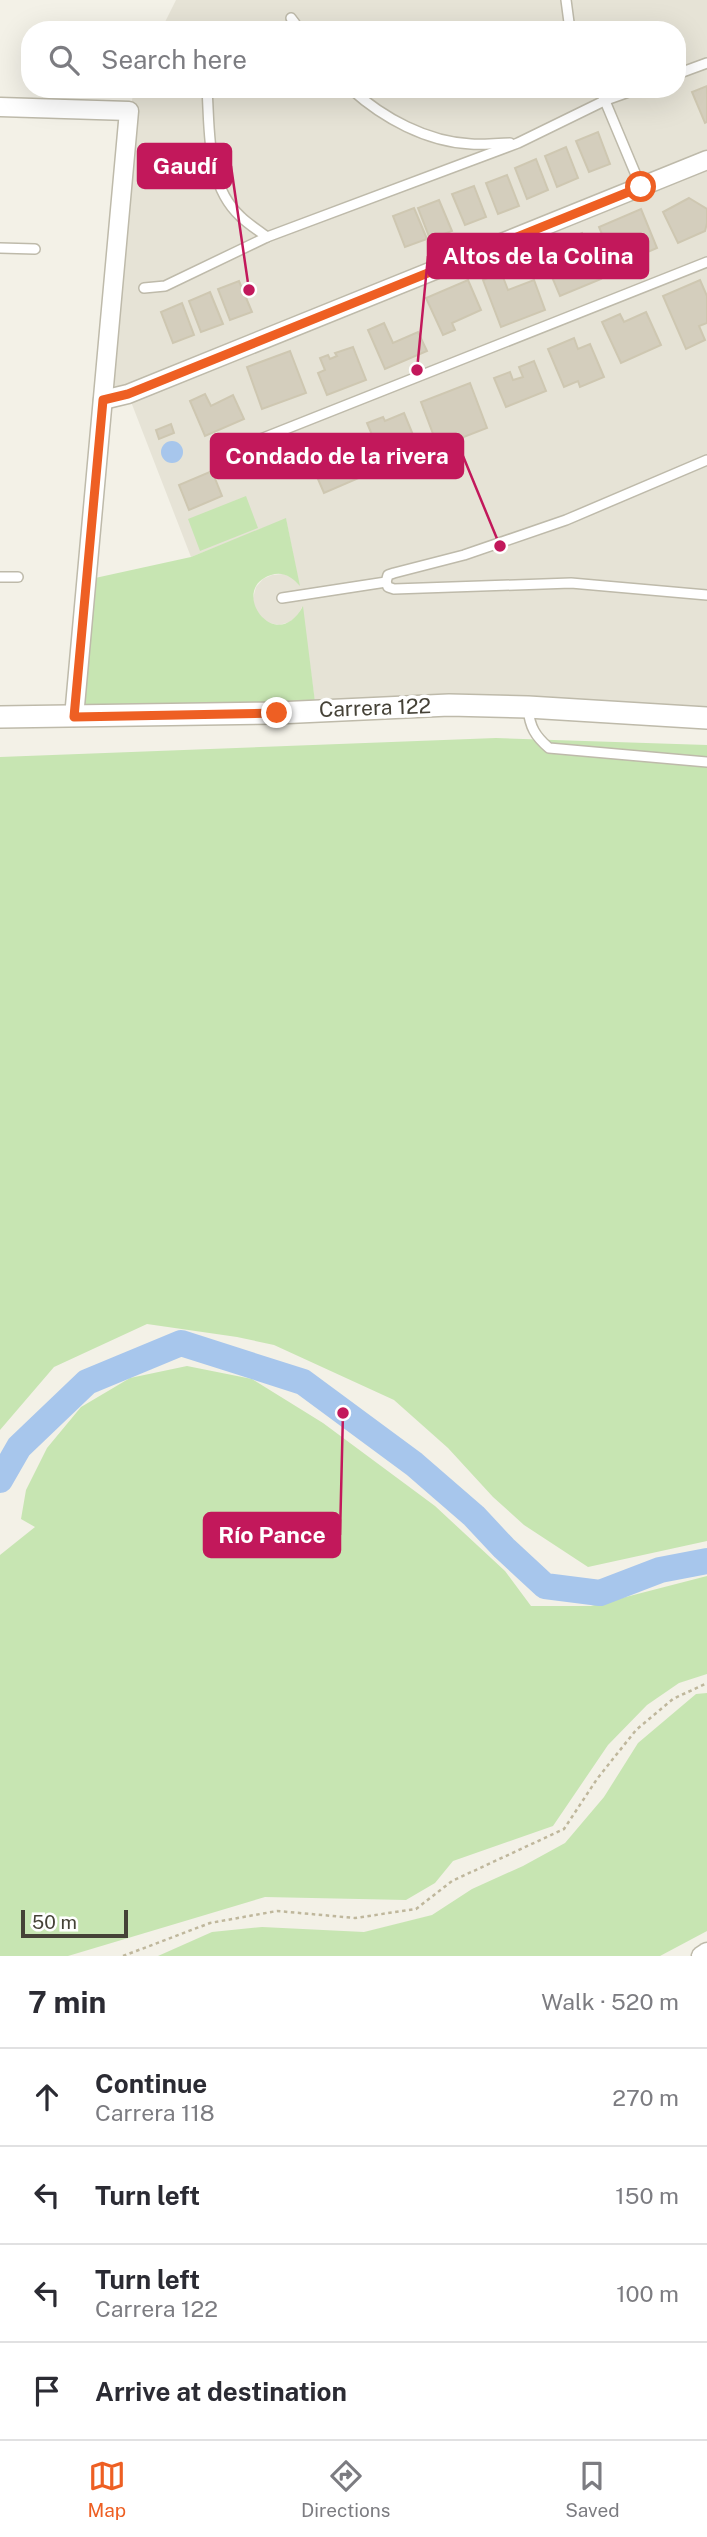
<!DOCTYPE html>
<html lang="en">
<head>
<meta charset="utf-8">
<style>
  :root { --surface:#fff; --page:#f7f7f7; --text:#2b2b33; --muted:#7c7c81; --line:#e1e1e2; --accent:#ee5f23 }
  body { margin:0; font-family:"Public Sans",sans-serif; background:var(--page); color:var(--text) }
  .scale { position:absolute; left:21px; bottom:18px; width:107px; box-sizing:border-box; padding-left:7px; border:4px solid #454237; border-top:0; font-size:19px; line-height:24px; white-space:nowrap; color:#454237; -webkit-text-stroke:5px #fff; paint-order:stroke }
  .stop { position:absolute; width:21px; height:21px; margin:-16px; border:5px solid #ee5f23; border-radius:50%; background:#fff }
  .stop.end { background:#ee5f23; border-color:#fff; box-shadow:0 2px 7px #0008 }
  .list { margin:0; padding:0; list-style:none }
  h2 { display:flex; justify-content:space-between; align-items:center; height:91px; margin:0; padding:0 28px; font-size:30px }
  h2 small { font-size:23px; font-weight:400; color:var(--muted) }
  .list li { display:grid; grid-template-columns:46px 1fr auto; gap:21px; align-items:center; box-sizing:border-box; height:98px; padding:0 28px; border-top:2px solid var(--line) }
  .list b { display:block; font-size:26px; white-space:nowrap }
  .list p { margin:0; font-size:23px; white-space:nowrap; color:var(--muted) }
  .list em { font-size:23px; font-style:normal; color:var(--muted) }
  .icon { flex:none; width:38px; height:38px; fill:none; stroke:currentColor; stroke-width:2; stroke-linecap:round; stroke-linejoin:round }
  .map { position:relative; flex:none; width:707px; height:1956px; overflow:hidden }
  .search { position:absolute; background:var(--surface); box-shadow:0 7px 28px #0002; left:21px; right:21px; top:21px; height:77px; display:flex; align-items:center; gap:18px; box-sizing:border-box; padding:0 24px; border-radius:28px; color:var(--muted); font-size:26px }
  .sheet { height:483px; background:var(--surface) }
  nav { display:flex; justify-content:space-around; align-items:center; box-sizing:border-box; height:98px; border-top:2px solid var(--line); background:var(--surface); font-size:19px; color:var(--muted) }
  nav a { display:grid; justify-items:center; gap:4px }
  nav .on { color:var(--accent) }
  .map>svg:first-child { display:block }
  .residential { fill:#e6e3d6 }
  .green { fill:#c7e5b2 }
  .water { fill:#a7c6ec }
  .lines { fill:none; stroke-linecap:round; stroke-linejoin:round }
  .river { stroke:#a7c6ec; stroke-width:26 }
  .building { fill:#d4cebd; stroke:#cec7b1; stroke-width:2 }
  .service-casing { stroke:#bebaaa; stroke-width:12 }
  .minor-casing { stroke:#bebaaa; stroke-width:21 }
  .tertiary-casing { stroke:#bebaaa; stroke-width:24 }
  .path { stroke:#bfb79c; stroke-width:2.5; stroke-dasharray:3.5 3.5; stroke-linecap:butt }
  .service { stroke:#fff; stroke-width:9 }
  .minor { stroke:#fff; stroke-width:18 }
  .tertiary { stroke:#fff; stroke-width:21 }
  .route { stroke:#ee5f23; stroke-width:9 }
  .labels { text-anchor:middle; stroke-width:7; stroke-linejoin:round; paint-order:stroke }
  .street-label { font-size:21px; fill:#454237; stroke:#fff }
  .leader { fill:none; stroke:#c2185b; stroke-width:2.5 }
  .callout-dot { fill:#c2185b; stroke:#fff; stroke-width:2.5 }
  .callout { fill:#c2185b; stroke:#c2185b; stroke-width:2.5 }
  .callout-label { font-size:23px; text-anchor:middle; font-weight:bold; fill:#fff }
</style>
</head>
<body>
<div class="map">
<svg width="707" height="1956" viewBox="0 0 707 1956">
  <rect width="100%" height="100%" fill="#f3f1e7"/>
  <!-- residential -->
  <path class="residential" d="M176,0H707V718L316,710L302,607L298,615L290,622L279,625L269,623L260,617L254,608L253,598L256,587L263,579L272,575L283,574L293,578L299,584L286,519L191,557L128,394L103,400L129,111L135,89H677V30H161Z"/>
  <!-- green -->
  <g class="green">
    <path d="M246,496L258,528L200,551L188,519Z"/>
    <path d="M286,518L300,586C292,577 283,571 271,575C227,589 276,657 303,606L316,710L74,717L86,580L191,557Z"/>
    <path d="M496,738L707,745V1541L588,1567L524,1525L493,1497L448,1448L394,1400L274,1345L237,1337L147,1324L54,1367L0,1430V757Z"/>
    <path d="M187,1366L252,1379L323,1423L435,1506L505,1571L531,1606H591L707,1576V1674L679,1683L647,1705L608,1745L553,1826L453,1861L435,1883L406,1900L265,1897L68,1956H0V1555L35,1527L21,1519L26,1490L47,1448L81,1407L130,1378Z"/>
    <path d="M707,1693V1931L660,1956H158L212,1932L262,1927L364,1932L432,1915L472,1889L523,1866L565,1843L604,1797L638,1743L696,1694Z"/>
  </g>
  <!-- water -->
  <circle class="water" cx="172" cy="452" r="11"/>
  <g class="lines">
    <!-- river -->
    <path class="river" d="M0,1480L19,1447L87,1382L181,1343L303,1382L414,1464L474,1516L504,1548L545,1586L600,1593L660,1570L707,1561"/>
  </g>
  <!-- building -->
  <g class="building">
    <path d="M707,86V122L705,123L692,92Z"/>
    <path d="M598,132L610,164L589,172L576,141Z"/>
    <path d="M566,147L578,178L557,187L545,156Z"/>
    <path d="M536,159L548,190L527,199L515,168Z"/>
    <path d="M507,175L519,206L498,214L486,183Z"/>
    <path d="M474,186L486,217L465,225L452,194Z"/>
    <path d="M689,198L707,209V223L705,231L678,243L663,212Z"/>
    <path d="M439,200L452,231L430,239L418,208Z"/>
    <path d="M414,208L427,239L405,247L393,216Z"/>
    <path d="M641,209L657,248L615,266L599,227Z"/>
    <path d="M582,233L601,279L560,296L541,251Z"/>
    <path d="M501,272L508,290L534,280L545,310L501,327L483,280Z"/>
    <path d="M468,280L481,310L452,323L455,330L443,335L426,298Z"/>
    <path d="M700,280L707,296V323L699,326L705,340L686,349L663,296Z"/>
    <path d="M239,281L252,312L230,320L218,289Z"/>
    <path d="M210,292L223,324L201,332L189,301Z"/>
    <path d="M182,303L194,335L173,343L161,312Z"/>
    <path d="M646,312L661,345L621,363L602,322L620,314L624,322Z"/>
    <path d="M384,323L393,343L418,332L427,351L385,369L368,330Z"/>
    <path d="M574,338L578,349L590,344L604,377L580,387L578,381L564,387L548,349Z"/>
    <path d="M353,347L366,380L327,395L318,373L325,370L320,358L328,355L330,359L337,356L335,353Z"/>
    <path d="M290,351L306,393L262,409L247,367Z"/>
    <path d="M534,361L546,391L506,407L494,378L510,372L513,380L523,377L519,367Z"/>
    <path d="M470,383L487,428L438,447L421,402Z"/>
    <path d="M205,394L211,406L233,395L244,419L205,436L190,401Z"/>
    <path d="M404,413L418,447L383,461L367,423L383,417L385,421Z"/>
    <path d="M171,424L174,433L159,439L156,430Z"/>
    <path d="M322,442L326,453L354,442L368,474L324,493L305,449Z"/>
    <path d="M212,471L222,496L189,510L179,485Z"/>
  </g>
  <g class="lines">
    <defs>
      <g id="service">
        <path d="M566,0L570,30"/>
        <path d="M291,18L300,30"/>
        <path d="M677,74L707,63"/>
        <path d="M207,89C210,132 206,185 241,217C248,224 258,230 267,237"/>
        <path d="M351,89C383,118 427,142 471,144C483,145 497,143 510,143"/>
        <path d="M600,89L641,187"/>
        <path d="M0,248L35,249"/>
        <path d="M144,288L165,286L267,237L518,143L606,100L637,89"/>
        <path d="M238,448L707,262"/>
        <path d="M0,577H18"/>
        <path d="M386,582L388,587L394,589L571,583L707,595"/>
        <path d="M282,598L386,582L388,575L394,573L464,555L566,520L707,460"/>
        <path d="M528,709C530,727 535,736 549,748L707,762"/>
      </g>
      <g id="minor">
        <path d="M0,107L129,111L74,717"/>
        <path d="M103,400L128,394L707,160"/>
        <path d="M701,1956L707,1952"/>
      </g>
      <path id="tertiary" d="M0,717L277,713L449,705L528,707L707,718"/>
    </defs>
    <!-- service casing -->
    <use href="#service" class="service-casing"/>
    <!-- minor casing -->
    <use href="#minor" class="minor-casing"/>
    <!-- tertiary casing -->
    <use href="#tertiary" class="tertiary-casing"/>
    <!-- path -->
    <path class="path" d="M123,1956L210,1923L277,1911L355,1918L416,1909L452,1881L564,1829L597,1779L636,1730L673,1699L707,1683"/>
    <!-- service -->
    <use href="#service" class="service"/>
    <!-- minor -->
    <use href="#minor" class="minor"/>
    <!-- tertiary -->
    <use href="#tertiary" class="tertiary"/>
  </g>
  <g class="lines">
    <!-- route -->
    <path class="route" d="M277,713L74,717L103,400L128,394L641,187"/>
  </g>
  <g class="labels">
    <!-- street labels -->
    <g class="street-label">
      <text transform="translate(375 708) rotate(-2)" y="7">Carrera 122</text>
    </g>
  </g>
  <!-- callouts -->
  <path class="leader" d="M249 290L231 166M417 370L428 256M500 546L463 456M343 1413L340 1535"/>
  <g class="callout-dot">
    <circle cx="249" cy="290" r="7"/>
    <circle cx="417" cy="370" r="7"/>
    <circle cx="500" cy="546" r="7"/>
    <circle cx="343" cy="1413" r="7"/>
  </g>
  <g class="callout">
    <rect x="138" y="144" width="93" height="44" rx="7"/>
    <rect x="428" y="234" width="220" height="44" rx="7"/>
    <rect x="211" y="434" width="252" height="44" rx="7"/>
    <rect x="204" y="1513" width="136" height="44" rx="7"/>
  </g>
  <g class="callout-label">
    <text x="185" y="174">Gaudí</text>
    <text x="538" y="264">Altos de la Colina</text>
    <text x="337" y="464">Condado de la rivera</text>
    <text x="272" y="1543">Río Pance</text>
  </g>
</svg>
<div class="scale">50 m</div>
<div class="stop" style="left:641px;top:187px"></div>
<div class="stop end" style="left:277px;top:713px"></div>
<div class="search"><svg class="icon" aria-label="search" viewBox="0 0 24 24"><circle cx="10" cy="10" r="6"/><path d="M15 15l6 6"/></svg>Search here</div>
</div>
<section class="sheet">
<h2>7 min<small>Walk · 520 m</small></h2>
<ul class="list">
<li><svg class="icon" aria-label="ahead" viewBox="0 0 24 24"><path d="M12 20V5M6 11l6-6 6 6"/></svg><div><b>Continue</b><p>Carrera 118</p></div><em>270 m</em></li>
<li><svg class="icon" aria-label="left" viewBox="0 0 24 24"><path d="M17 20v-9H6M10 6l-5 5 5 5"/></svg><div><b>Turn left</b></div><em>150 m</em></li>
<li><svg class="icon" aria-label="left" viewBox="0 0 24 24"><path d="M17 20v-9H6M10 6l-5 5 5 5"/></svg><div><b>Turn left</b><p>Carrera 122</p></div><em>100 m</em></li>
<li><svg class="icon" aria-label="arrive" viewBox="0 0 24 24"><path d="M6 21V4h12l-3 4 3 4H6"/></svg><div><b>Arrive at destination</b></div></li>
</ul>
</section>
<nav>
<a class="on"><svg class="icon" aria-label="map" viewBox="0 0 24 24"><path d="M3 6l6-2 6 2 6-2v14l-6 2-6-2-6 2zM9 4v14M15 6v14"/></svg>Map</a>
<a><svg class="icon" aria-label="directions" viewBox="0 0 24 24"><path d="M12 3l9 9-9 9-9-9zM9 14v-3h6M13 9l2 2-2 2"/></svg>Directions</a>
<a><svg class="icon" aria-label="saved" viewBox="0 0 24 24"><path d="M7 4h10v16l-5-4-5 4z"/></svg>Saved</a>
</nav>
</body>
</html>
